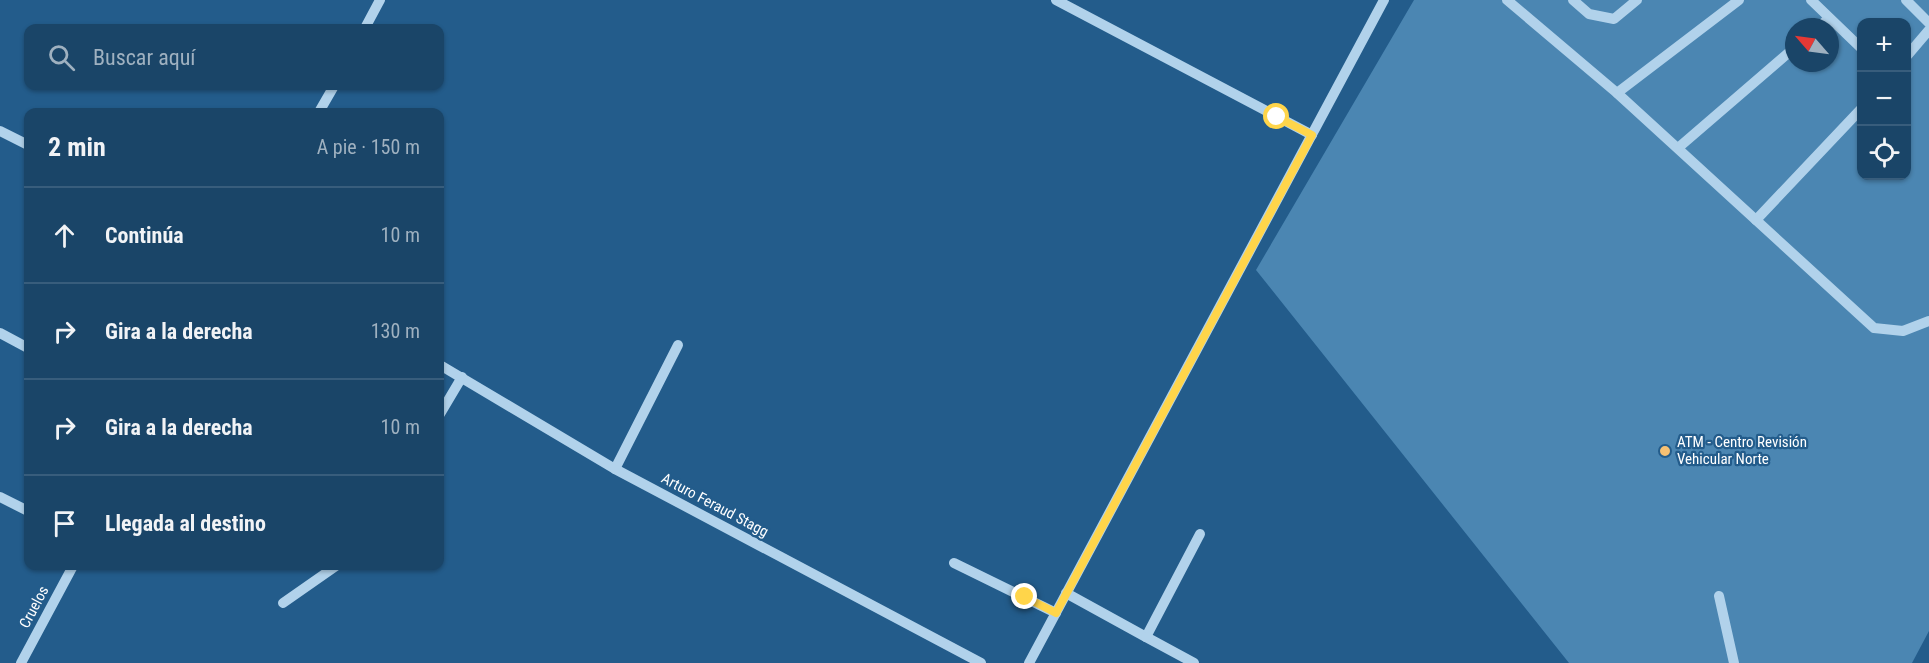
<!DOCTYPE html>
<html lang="es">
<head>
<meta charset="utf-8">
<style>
  :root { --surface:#1a4568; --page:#274f71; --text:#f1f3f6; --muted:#9fb1c0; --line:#385d7c }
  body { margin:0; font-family:"Roboto Condensed",sans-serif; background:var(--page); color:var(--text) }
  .controls { position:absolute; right:18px; top:18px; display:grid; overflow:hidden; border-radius:12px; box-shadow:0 2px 4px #0004 }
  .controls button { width:54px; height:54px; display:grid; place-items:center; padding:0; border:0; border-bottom:2px solid var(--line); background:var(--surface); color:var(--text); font:30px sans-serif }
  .compass { position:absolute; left:1785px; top:18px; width:54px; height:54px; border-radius:50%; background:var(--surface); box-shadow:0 2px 4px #0004; rotate:298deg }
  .stop { position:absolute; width:18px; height:18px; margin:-14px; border:4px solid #ffd54a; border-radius:50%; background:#fff }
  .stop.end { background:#ffd54a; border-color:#fff; box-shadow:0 2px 6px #0008 }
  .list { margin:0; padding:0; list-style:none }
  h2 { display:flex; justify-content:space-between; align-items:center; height:78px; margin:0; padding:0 24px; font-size:26px }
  h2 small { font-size:20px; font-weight:400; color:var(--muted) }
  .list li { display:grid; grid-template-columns:39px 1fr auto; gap:18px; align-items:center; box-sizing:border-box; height:96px; padding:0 24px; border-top:2px solid var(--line) }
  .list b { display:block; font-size:22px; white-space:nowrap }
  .list em { font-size:20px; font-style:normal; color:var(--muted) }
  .icon { flex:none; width:33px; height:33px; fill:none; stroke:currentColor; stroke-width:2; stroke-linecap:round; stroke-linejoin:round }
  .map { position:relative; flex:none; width:1929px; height:663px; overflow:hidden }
  .search { position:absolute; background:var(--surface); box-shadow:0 2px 4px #0004; left:24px; top:24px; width:420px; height:66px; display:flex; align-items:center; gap:15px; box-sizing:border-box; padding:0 21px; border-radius:12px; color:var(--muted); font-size:22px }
  .panel { position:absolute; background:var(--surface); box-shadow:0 2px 4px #0004; left:24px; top:108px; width:420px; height:462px; border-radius:12px }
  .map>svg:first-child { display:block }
  .building { fill:#4b86b2; fill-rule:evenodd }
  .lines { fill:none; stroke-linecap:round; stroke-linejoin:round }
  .minor { stroke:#b1d2eb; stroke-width:10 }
  .route { stroke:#ffd54a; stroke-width:8 }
  .poi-dot { fill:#f6c173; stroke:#235c8b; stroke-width:2 }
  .labels { text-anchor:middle; stroke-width:4.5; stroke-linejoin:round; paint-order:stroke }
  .poi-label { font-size:15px; fill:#fff; stroke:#235c8b; text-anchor:start }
  .street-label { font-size:15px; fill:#fff; stroke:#235c8b }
</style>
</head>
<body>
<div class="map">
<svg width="1929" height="663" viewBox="0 0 1929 663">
  <rect width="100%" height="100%" fill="#235c8b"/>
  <!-- building -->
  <path class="building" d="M1414,0H1929V631L1912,663H1569L1256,270ZM1862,22H1906V176H1862ZM1794,27H1830V63H1794Z"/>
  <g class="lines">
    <!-- minor -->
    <g class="minor">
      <path d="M1056,0L1312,135"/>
      <path d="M1507,0L1617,93L1874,328L1903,331L1929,321"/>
      <path d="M1573,0L1589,14L1614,19L1637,0"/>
      <path d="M1811,0L1862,49"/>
      <path d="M1906,0L1929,23"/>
      <path d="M1819,27L1829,18"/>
      <path d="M365,28L380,0"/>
      <path d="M1906,57L1929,30"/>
      <path d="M1617,93L1739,0"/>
      <path d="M319,112L334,86"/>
      <path d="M0,131L28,145"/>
      <path d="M1678,148L1794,48"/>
      <path d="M1756,220L1862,108"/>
      <path d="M0,333L28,348"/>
      <path d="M440,365L615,469L981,663"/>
      <path d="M440,414L462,377"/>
      <path d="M615,469L678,345"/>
      <path d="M0,497L28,511"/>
      <path d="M954,563L1056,613"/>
      <path d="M1066,593L1146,637L1200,534"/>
      <path d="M1719,596L1734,663"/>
      <path d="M283,603L336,566"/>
      <path d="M1146,637L1194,663"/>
      <path d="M21,663L73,566"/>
      <path d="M1029,663L1384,0"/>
    </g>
  </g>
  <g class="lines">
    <!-- route -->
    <path class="route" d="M1025,597L1056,613L1312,135L1277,117"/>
  </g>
  <!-- markers -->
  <circle class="poi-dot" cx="1665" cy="451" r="6"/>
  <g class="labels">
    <!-- poi labels -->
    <g class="poi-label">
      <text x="1677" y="447">ATM - Centro Revisión<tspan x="1677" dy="17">Vehicular Norte</tspan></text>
    </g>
    <!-- street labels -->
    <g class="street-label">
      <text transform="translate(715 505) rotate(28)" y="5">Arturo Feraud Stagg</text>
      <text transform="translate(34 607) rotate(-62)" y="5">Cruelos</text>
    </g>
  </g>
</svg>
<div class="controls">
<button>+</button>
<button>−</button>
<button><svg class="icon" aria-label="locate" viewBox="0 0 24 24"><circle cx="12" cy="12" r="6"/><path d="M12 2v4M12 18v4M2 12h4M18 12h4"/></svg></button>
</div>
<svg class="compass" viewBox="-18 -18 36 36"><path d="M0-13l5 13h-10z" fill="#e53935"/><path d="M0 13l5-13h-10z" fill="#9fb1c0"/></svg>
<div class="stop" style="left:1277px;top:117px"></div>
<div class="stop end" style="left:1025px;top:597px"></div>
<div class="search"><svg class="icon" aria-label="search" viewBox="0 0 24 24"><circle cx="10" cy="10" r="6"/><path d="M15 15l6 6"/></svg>Buscar aquí</div>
<section class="panel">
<h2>2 min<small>A pie · 150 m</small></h2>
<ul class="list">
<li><svg class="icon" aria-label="ahead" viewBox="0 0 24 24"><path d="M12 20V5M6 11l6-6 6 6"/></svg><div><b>Continúa</b></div><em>10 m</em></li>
<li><svg class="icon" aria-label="right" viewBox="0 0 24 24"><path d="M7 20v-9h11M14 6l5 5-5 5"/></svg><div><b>Gira a la derecha</b></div><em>130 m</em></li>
<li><svg class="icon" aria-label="right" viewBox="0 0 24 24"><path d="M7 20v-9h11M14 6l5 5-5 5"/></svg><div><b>Gira a la derecha</b></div><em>10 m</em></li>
<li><svg class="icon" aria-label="arrive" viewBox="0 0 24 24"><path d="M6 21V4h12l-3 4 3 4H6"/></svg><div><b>Llegada al destino</b></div></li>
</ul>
</section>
</div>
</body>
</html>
